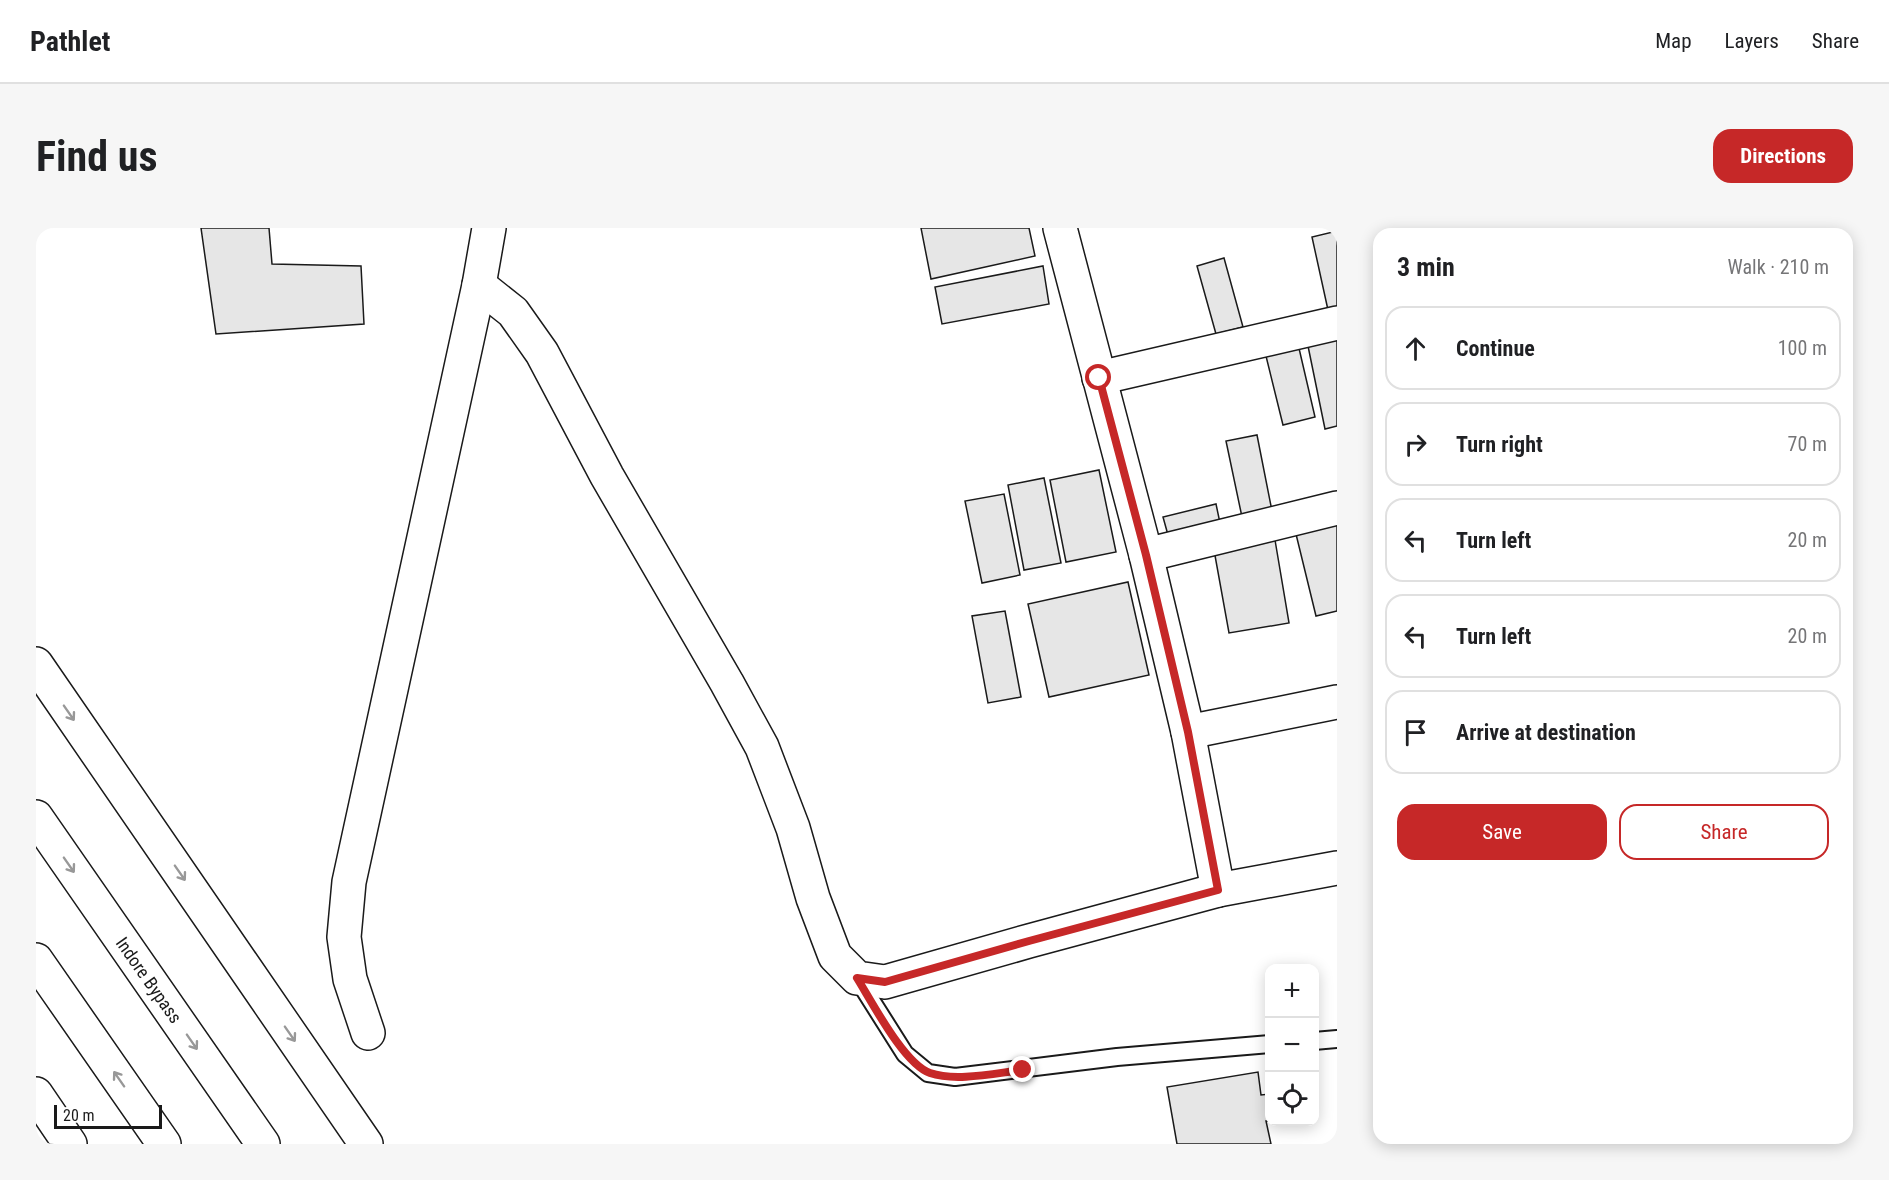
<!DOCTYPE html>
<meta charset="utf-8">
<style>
body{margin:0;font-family:"Roboto Condensed",sans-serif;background:#f6f6f6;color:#202124}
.controls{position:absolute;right:18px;bottom:18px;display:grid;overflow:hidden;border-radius:12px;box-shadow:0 3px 15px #0003}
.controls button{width:54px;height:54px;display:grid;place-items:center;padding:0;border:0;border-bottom:2px solid #e0e0e0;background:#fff;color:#202124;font:30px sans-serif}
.scale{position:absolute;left:18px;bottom:15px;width:108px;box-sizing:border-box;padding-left:6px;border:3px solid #1a1a1a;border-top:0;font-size:16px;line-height:21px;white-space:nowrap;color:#1a1a1a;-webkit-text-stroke:4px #fff;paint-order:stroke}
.stop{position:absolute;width:18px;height:18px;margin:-14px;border:4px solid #c62828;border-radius:50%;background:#fff}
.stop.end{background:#c62828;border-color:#fff;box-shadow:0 2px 6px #0008}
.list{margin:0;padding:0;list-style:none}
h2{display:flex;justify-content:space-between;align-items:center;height:78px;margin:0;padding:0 24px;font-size:26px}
h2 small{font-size:20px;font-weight:400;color:#757577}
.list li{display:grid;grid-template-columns:39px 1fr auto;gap:18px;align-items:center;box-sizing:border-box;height:84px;margin:0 12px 12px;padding:0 12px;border:2px solid #e0e0e0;border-radius:18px}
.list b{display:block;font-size:22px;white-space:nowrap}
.list em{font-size:20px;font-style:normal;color:#757577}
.actions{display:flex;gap:12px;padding:18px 24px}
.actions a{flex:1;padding:14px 0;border:2px solid #c62828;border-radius:18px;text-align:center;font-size:21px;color:#c62828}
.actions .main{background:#c62828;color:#fff}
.icon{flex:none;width:33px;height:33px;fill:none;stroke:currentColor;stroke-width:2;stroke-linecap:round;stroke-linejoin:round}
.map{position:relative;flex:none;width:1301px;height:916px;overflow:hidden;border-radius:18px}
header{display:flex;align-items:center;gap:36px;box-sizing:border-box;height:84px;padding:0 30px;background:#fff;border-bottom:2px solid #e0e0e0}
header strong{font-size:28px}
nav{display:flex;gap:33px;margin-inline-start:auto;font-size:21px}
.intro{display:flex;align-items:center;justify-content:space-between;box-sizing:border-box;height:144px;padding:0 36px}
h1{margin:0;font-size:42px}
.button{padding:15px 27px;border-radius:18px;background:#c62828;color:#fff;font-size:21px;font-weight:700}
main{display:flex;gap:36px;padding:0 36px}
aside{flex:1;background:#fff;border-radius:18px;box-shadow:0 3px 15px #0003}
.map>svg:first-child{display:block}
</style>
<header>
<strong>Pathlet</strong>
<nav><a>Map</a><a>Layers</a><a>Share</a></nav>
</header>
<div class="intro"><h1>Find us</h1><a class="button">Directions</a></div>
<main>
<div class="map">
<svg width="1301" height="916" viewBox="0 0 1301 916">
<rect width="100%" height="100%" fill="#fff"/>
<g fill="#e6e6e6" stroke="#1a1a1a" stroke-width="1.5">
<path d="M165,0h68l3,36 89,2 3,58 -148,10z"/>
<path d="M885,0h108l6,28 -104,23z"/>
<path d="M1301,3v77l-9,2 -16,-73z"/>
<path d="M1188,30l19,69 -27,7 -19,-68z"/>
<path d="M1007,38l6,38 -107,20 -7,-37z"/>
<path d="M1301,112v86l-12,3 -17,-83z"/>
<path d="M1262,116l17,73 -32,8 -18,-73z"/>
<path d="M1221,207l15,76 -30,6 -16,-76z"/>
<path d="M1063,242l17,82 -50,10 -16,-82z"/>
<path d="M1008,250l17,85 -37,7 -16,-85z"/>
<path d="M968,266l16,81 -38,8 -17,-82z"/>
<path d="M1180,276l4,19 -52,12 -5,-18z"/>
<path d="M1301,291v92l-21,5 -21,-86z"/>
<path d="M1239,312l14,83 -60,10 -15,-83z"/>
<path d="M1092,354l21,93 -100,22 -21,-93z"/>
<path d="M969,383l16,86 -33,6 -16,-87z"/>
<path d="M1222,844l3,23 9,-1v27h-4l5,23h-94l-10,-57z"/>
</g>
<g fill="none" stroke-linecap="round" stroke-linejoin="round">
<g stroke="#1a1a1a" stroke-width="20">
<g id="service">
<path d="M821,750l48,76 23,19 27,4 162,-20 153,-13"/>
<path d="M1278,813l23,-2"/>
</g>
</g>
<g stroke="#1a1a1a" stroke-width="36">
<g id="minor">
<path d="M1024,0l86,327 42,177 30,158 119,-22"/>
<path d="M443,57l34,27 29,41 65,123 120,207 35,64 31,81 20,70 22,58 22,22 28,4 144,-41 189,-51"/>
<path d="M1063,150l238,-55"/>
<path d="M1110,327l191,-47"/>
<path d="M1152,504l149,-30"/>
<path d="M332,805l-18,-54 -6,-42 5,-55 130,-597 10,-57"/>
</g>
</g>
<g stroke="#1a1a1a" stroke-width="36">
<path id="tertiary" d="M0,866l34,50"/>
</g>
<g stroke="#1a1a1a" stroke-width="36">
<g id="trunk">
<path d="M0,436l330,480"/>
<path d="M0,589l227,327"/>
<path d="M0,732l128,184"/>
</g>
</g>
<use href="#service" stroke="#fff" stroke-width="16"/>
<use href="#minor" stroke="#fff" stroke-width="33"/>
<use href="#tertiary" stroke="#fff" stroke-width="33"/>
<use href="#trunk" stroke="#fff" stroke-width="33"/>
</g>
<defs><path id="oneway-shaft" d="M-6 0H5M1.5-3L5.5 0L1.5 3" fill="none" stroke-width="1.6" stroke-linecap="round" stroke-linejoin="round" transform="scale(1.5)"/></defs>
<g stroke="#989898">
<use href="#oneway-shaft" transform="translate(33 485) rotate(55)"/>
<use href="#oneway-shaft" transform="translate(33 637) rotate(55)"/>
<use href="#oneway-shaft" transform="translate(144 645) rotate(55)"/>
<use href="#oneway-shaft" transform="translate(254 806) rotate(55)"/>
<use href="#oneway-shaft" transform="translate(156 814) rotate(55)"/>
<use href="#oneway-shaft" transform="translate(83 851) rotate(-125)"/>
</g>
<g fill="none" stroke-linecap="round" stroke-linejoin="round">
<path stroke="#c62828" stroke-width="8" d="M987,842c-27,3 -67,12 -93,3 -26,-9 -58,-71 -73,-95l28,4 144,-41 189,-51 -30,-158 -42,-177 -47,-177"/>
</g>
<g text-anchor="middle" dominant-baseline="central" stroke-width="4.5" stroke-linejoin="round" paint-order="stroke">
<g font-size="18" fill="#1a1a1a" stroke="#fff">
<text transform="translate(113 752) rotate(55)">Indore Bypass</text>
</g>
</g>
</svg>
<div class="controls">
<button>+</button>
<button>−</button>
<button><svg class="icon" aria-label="locate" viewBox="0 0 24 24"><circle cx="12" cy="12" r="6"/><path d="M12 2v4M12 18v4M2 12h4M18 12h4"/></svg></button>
</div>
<div class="scale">20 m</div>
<div class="stop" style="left:1063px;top:150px"></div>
<div class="stop end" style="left:987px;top:842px"></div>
</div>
<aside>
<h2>3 min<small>Walk · 210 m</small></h2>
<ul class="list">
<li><svg class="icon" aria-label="ahead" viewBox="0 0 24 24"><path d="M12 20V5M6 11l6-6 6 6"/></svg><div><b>Continue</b></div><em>100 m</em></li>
<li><svg class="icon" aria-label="right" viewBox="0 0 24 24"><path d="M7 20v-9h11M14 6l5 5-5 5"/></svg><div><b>Turn right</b></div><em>70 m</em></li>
<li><svg class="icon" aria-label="left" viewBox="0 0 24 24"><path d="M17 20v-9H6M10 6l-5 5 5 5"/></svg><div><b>Turn left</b></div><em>20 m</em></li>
<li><svg class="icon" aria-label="left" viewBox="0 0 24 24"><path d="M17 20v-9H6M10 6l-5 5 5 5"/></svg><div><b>Turn left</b></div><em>20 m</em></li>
<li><svg class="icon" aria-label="arrive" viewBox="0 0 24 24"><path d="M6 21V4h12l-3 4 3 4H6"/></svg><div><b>Arrive at destination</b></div></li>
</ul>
<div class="actions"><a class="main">Save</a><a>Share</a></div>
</aside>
</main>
